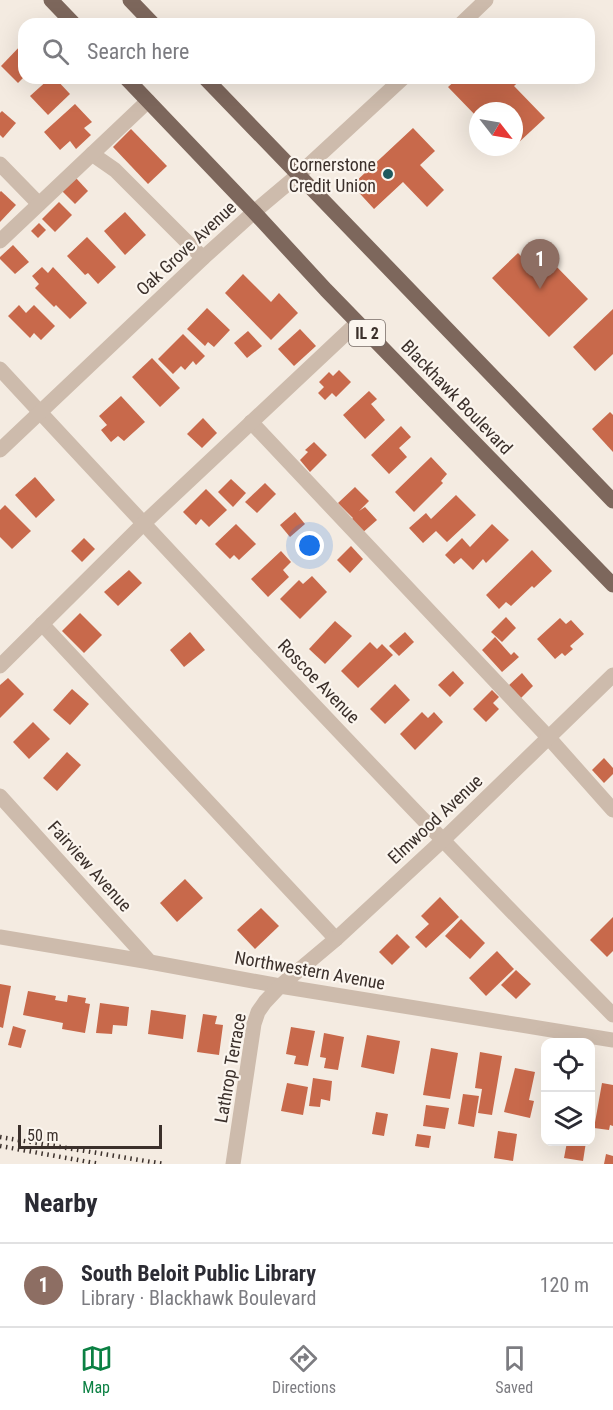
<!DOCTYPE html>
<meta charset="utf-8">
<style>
body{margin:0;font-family:"Roboto Condensed",sans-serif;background:#f2f2f3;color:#2b2b33}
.controls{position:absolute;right:18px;bottom:18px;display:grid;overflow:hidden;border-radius:12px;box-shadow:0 6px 24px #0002}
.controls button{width:54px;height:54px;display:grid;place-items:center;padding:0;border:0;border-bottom:2px solid #e1e1e2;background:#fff;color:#2b2b33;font:30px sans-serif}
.compass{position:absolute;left:469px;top:102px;width:54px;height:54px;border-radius:50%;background:#fff;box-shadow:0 6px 24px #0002;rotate:121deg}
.scale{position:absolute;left:18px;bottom:15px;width:144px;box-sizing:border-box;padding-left:6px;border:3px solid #3b302b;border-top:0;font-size:16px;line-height:21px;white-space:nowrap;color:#3b302b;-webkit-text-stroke:4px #fbf5ee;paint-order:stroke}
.you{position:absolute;left:310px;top:546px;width:21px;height:21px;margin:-15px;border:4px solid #fff;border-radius:50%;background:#1a73e8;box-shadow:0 0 0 9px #1a73e833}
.badge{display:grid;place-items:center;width:39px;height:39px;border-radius:50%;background:#0b8043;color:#fff;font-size:20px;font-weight:700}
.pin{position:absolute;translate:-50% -50px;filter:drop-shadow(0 2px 3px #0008)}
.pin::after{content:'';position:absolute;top:32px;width:21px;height:18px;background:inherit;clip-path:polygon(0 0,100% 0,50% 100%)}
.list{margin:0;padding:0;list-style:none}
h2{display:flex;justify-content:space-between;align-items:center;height:78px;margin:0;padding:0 24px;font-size:26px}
h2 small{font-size:20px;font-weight:400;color:#7c7c81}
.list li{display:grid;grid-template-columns:39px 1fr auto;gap:18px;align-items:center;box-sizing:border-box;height:84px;padding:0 24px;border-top:2px solid #e1e1e2}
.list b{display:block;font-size:22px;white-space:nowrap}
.list p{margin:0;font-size:20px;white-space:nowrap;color:#7c7c81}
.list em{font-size:20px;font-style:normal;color:#7c7c81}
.icon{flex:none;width:33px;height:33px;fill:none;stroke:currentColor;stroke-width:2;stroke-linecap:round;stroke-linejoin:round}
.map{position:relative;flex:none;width:613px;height:1164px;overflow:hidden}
.search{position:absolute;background:#fff;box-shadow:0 6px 24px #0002;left:18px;right:18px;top:18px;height:66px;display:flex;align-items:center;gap:15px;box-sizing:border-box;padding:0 21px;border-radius:18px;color:#7c7c81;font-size:22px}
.sheet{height:162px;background:#fff}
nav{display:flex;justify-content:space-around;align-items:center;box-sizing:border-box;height:84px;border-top:2px solid #e1e1e2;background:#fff;font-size:16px;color:#7c7c81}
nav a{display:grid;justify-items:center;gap:3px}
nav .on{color:#0b8043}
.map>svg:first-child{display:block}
</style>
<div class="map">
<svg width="613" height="1164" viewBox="0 0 613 1164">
<rect width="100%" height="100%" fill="#f4ebe1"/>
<g fill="#c8694b">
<path d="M24,42v35l-6,6 -17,-17z"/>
<path d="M50,78h5l15,16 -22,21 -18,-19z"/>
<path d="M458,78h65l-9,8 31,32 -28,26 -3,-4v-29h-36v7l-30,-31z"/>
<path d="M75,104l17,18 -8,6 7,7 -15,14 -6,-8 -10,9 -16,-18z"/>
<path d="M2,111l14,12 -13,15 -3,-3v-22z"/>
<path d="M413,128l22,23 -15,14 24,25 -17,17 -24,-25 -29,27 -22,-24z"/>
<path d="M131,129l36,37 -19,18 -35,-37z"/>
<path d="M76,178l12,13 -13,13 -13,-13z"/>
<path d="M1,191l15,14 -16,17v-30z"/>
<path d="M59,202l13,13 -17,17 -13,-13z"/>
<path d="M125,212l21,23 -21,20 -21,-24z"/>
<path d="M39,223l7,7 -8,8 -7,-7z"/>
<path d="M87,237l29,30 -18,17 -10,-11 -3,2 -18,-19z"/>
<path d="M13,245l16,17 -14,12 -15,-15v-2z"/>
<path d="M518,253l23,24 13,-13 34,35 -39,38 -57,-59z"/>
<path d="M42,267l6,6 5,-6 34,36 -17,16 -14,-14 -2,2 -19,-19 4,-4 -7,-8z"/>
<path d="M243,274l28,28 8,-9 19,20 -27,27 -46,-47z"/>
<path d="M19,305l7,8 8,-8 21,21 -14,14 -7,-7 -4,5 -22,-22z"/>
<path d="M207,308l23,22 -16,17 -6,-5 -3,4 -18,-17z"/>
<path d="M613,309v45l-18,17 -22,-24z"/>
<path d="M300,329l16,17 -22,20 -16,-17z"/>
<path d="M248,331l14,15 -15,12 -13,-15z"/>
<path d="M183,334l22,22 -9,9 -3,-4 -8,9 -4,-4 -8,8 -15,-15z"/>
<path d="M152,358l28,30 -20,19 -28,-30z"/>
<path d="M339,370l12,12 -15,15 -4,-4 -7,7 -7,-7 6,-6 -5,-5 10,-10 4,4z"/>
<path d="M369,391l8,8 -6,5 14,16 -20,19 -22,-24z"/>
<path d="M121,396l24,26 -21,19 -6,-5 -7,6 -10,-12 6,-5 -8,-9z"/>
<path d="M610,412l3,3v37l-21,-23z"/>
<path d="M203,418l14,15 -15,15 -15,-14z"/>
<path d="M401,426l10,11 -12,11 8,9 -18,17 -18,-19z"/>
<path d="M314,442l13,13 -17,17 -10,-12 8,-8 -3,-2z"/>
<path d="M431,457l16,17 -6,7 2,2 -29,29 -19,-20z"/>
<path d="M35,477l20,23 -19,18 -21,-23z"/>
<path d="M231,479l15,14 -13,14 -15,-15z"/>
<path d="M265,483l11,11 -19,19 -12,-11z"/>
<path d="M355,487l14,14 -10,10 6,-4 12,13 -16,14 -12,-12 4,-4 -15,-15z"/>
<path d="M206,489l21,21 -18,17 -8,-8 -5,6 -13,-13z"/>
<path d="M456,495l20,20 -29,27 -11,-11 -13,12 -14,-15 17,-15 5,6z"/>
<path d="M5,505l26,26 -19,18 -12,-12v-27z"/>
<path d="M295,512l10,12 -15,13 -10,-12z"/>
<path d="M236,524l20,20 -17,16 -5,-5 -4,4 -15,-15z"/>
<path d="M492,524l17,16 -23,23 -3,-4 -10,11 -12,-12 -7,6 -9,-9 17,-17 8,9z"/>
<path d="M84,538l11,11 -13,13 -11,-11z"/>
<path d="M351,546l12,13 -13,14 -13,-13z"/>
<path d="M532,550l20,21 -18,17 -2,-2 -21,20 -5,-4 -7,7 -13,-14z"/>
<path d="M281,551l10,11 -8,8 6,7 -21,20 -17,-18z"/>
<path d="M129,570l13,13 -24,23 -14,-14z"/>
<path d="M312,576l15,16 -27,27 -20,-20 19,-19 4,4z"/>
<path d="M80,613l22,22 -18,18 -22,-22z"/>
<path d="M506,617l10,11 -14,14 -11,-10z"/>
<path d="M560,618l6,6 5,-4 13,14 -14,12 3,3 -8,7 -3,-3 -7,6 -18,-20z"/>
<path d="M335,621l17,15 -27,28 -16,-15z"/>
<path d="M190,632l15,18 -21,17 -14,-17z"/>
<path d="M405,632l9,10 -15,14 -10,-10z"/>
<path d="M495,637l16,18 3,-3 5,5 -17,15 -20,-22z"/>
<path d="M370,642l7,7 5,-5 11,11 -35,33 -17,-17z"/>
<path d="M453,671l11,12 -14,14 -12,-12z"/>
<path d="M522,673l11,13 -13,13 -12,-13z"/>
<path d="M8,678l16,16 -24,24v-33z"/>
<path d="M395,684l15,16 -25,24 -15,-15z"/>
<path d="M72,689l17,15 -19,21 -17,-15z"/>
<path d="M492,690l7,7 -6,6 6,6 -13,13 -13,-13z"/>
<path d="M422,712l6,6 6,-6 9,10 -28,28 -15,-16z"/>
<path d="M33,722l17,17 -21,20 -16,-17z"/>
<path d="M67,752l14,13 -24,26 -14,-13z"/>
<path d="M604,758l9,10v6l-9,9 -12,-13z"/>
<path d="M185,879l18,19 -26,24 -17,-19z"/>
<path d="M440,897l19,20 -33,31 -11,-11 14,-13 -8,-8z"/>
<path d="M261,908l18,18 -24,23 -18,-19z"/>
<path d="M613,917v34l-6,6 -17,-17z"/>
<path d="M461,919l24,24 -15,16 -25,-23z"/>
<path d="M397,934l13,13 -18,18 -13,-13z"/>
<path d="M497,951l17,18 -28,27 -17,-18z"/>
<path d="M516,970l15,14 -15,15 -15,-14z"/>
<path d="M0,984l11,2 -8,42 -3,-1z"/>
<path d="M28,991l28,5 -1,4 12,2 1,-7 18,3 -1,5 5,1 -5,29 -23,-4 1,-6 -40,-8z"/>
<path d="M100,1003l29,4 -2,19 -14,-1 -1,9 -16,-1z"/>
<path d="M151,1010l35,5 -3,24 -35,-5z"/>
<path d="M203,1014l14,2 -2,8 8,1 -4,30 -22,-3z"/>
<path d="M13,1026l13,4 -5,18 -13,-3z"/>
<path d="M291,1027l24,4 -7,35 -14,-2 2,-8 -10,-2z"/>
<path d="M324,1033l20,4 -6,33 -14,-2 2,-10 -6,-1z"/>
<path d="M367,1035l33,6 -6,33 -33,-7z"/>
<path d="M431,1048l27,5 -8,46 -27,-4z"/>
<path d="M480,1052l22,4 -10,59 -14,-2 4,-24 -7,-1z"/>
<path d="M515,1068l20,4 -6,28 5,1 -4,17 -26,-6z"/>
<path d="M313,1078l19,3 -2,20 -9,-2 -1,8 -11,-1z"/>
<path d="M287,1083l21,4 -5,28 -22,-4z"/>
<path d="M602,1083l11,2v41l-3,-1 -1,5 -15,-2z"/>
<path d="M463,1094l16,2 -5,31 -16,-3z"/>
<path d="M426,1105l23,3 -4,21 -22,-3z"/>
<path d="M376,1112l12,2 -4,22 -12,-2z"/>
<path d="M498,1131l19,3 -4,27 -19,-3z"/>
<path d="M417,1134l14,2 -2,12 -14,-2z"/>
<path d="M567,1142h19l-3,19 -19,-3z"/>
<path d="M606,1154l7,2v8h-9z"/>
</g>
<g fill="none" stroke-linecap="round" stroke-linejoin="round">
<g stroke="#cdbbac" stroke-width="15">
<path d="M461,24l25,-24"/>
<path d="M92,154l23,16 88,88"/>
<path d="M0,164l39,40"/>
<path d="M0,241l148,-140"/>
<path d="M0,369c202,218 405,435 613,646"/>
<path d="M251,422l298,316 64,72"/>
<path d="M0,450l203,-192 51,-46 44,-37 105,-97"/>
<path d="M42,624l294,315"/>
<path d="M0,666l143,-142 214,-201"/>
<path d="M0,796l150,166"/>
<path d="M0,937l150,25 130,24 333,54"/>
<path d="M233,1164l21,-140 4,-12 7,-10 15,-16 56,-47 107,-99 170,-165"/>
</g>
<g stroke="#7d675c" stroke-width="15">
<path d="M51,0l23,24"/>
<path d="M130,0l23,24"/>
<path d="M126,78l128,134 72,78 287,295"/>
<path d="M205,78l408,423"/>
</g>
<g stroke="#3b302b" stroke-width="4.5" stroke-dasharray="1.5 4.5" stroke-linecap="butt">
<path d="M0,1137l164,27"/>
<path d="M0,1146l100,18"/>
</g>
</g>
<circle fill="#1f5a5e" stroke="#fbf5ee" stroke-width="2" cx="388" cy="174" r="6"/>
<g text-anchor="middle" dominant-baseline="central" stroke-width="4.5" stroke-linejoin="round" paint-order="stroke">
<rect fill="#fbf5ee" stroke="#756b66" stroke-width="1.5" x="349" y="320" width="36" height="26" rx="4.5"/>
<g font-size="16" font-weight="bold" fill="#3b302b">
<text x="367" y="333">IL 2</text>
</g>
<g font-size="18" fill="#3b302b" stroke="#fbf5ee" text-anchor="end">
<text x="376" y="164">Cornerstone<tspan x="376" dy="21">Credit Union</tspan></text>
</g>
<g font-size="18" fill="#3b302b" stroke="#fbf5ee">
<text transform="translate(186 248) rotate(-43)">Oak Grove Avenue</text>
<text transform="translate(457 397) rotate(46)">Blackhawk Boulevard</text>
<text transform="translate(319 681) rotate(46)">Roscoe Avenue</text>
<text transform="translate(435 819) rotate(-43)">Elmwood Avenue</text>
<text transform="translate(90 866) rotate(48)">Fairview Avenue</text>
<text transform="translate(310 970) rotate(10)">Northwestern Avenue</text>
<text transform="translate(230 1068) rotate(-80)">Lathrop Terrace</text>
</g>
</g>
</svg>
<div class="controls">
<button><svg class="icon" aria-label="locate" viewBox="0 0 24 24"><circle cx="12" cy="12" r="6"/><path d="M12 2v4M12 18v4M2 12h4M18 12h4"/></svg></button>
<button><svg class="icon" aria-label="layers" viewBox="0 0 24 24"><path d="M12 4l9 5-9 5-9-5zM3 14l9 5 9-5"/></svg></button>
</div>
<svg class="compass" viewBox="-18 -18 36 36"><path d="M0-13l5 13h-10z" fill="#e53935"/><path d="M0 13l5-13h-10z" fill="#7c7c81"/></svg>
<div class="scale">50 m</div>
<div class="you"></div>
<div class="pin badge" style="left:540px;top:289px;background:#8d6e63">1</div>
<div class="search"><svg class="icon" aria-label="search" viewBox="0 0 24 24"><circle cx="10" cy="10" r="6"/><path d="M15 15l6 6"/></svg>Search here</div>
</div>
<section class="sheet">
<h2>Nearby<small></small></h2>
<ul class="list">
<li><span class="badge" style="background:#8d6e63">1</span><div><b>South Beloit Public Library</b><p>Library · Blackhawk Boulevard</p></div><em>120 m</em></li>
</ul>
</section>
<nav>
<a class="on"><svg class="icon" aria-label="map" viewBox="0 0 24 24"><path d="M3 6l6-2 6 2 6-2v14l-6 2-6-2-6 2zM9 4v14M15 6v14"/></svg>Map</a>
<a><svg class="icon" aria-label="directions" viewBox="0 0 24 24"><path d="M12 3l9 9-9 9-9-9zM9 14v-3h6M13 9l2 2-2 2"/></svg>Directions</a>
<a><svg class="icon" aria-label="saved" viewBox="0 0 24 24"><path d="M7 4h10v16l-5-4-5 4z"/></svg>Saved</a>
</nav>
